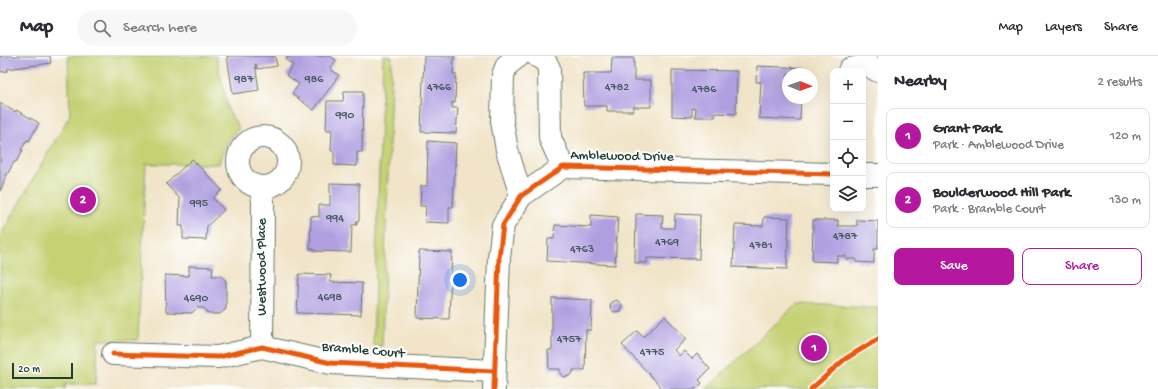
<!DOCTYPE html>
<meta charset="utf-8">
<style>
body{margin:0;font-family:"Gochi Hand",sans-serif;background:#f7f7f7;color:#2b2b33}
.controls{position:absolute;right:12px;top:12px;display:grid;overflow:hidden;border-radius:8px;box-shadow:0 4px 16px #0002}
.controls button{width:36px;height:36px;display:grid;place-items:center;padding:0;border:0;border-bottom:1px solid #e1e1e2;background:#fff;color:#2b2b33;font:20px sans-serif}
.compass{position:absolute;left:782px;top:12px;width:36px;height:36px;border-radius:50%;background:#fff;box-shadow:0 4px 16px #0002;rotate:91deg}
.scale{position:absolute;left:12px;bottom:10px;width:61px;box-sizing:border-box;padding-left:4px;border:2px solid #1f3d34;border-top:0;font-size:11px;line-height:14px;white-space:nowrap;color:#1f3d34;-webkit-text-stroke:3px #fff;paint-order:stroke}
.you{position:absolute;left:460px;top:224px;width:14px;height:14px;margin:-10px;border:3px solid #fff;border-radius:50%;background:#1a73e8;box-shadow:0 0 0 6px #1a73e833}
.badge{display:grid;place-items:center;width:26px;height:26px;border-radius:50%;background:#b5179e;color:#fff;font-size:13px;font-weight:700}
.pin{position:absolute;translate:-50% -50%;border:2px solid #fff;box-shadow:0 1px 4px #0006}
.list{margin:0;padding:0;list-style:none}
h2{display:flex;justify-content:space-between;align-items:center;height:52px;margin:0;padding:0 16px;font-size:17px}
h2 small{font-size:13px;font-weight:400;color:#7c7c81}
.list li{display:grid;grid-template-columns:26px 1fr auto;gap:12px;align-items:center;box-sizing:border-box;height:56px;margin:0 8px 8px;padding:0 8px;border:1px solid #e1e1e2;border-radius:8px}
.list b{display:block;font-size:15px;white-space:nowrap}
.list p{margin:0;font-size:13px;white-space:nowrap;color:#7c7c81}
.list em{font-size:13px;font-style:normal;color:#7c7c81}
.actions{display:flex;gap:8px;padding:12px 16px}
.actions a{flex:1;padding:9px 0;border:1px solid #b5179e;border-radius:8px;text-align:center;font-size:14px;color:#b5179e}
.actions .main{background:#b5179e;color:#fff}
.icon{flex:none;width:22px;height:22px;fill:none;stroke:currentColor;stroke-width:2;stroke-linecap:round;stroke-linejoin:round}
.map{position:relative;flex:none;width:878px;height:333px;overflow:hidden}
header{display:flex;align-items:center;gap:24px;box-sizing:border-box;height:56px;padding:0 20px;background:#fff;border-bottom:1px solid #e1e1e2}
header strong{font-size:19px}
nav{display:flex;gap:22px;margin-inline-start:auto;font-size:14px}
.search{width:280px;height:36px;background:#f7f7f7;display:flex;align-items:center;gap:10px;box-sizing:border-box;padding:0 14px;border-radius:22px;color:#7c7c81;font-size:15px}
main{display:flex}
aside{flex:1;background:#fff}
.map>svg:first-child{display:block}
</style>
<header>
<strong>Map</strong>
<div class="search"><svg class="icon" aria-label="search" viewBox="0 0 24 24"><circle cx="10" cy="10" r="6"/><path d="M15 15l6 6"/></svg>Search here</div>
<nav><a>Map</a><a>Layers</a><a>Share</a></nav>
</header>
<main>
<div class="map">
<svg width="878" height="333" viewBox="0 0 878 333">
<rect width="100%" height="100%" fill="#fff"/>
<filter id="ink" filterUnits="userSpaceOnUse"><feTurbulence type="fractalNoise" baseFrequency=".025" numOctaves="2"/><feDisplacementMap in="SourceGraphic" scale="8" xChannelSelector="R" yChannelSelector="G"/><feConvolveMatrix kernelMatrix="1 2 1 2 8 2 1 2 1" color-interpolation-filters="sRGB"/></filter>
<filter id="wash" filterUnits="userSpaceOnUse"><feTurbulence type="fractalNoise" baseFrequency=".012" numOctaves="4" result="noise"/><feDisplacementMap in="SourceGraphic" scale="16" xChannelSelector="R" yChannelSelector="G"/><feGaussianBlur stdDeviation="0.9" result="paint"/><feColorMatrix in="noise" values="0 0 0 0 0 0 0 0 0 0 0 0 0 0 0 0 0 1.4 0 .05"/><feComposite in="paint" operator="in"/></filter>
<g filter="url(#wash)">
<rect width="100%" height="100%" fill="#f1e4c8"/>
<g fill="#c5d173" stroke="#728754">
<path d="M68,0h148l12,54 11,18c-11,11 -16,21 -20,36h-73l-8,176h-40l-2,44h-31v5h-65v-153l70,-121z"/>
<path d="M383,0h9l-10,290 -9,-1z"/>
<path d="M797,248l81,3v82h-172z"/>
</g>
<g id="blocks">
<g fill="#af9ee0">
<path d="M0,0h50l1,7 -44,6 1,2 -8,1z"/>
<path d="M227,0h48l2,10 -20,3 -1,-5h-1l4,26 -26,4z"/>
<path d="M288,0h42l6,4 -6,9 9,6 -25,35 -22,-16 7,-10 -13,-9 7,-10 -7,-5z"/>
<path d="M424,0h30l-1,18h3l-1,29 -3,-1v6h6l-2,25 -35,-1z"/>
<path d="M612,2h22v22h17v27h-18v4h-26v-5h-23l-1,-33h28z"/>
<path d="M757,10l49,2 -1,6h-17v24h13l-1,22 -41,-2 2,-36h-5z"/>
<path d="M672,14l65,1 -1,43 -21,-1v4h-20l1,-8 -4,-1v9l-20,-1z"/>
<path d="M344,35h19l-1,61h-5v14l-23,-1v-14h-3l1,-21h-6l1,-29h16z"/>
<path d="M0,47l15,9 1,-2 23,13 -10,18 -2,-1 -6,10h2l-7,12h-2l-11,20 1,1 -4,8z"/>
<path d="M428,85l28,2 -3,64h-4v16l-24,-1 1,-16h-6l1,-20h6z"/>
<path d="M192,103l30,31 -9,8 11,12 -17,16 -1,14 -23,-1v-13h-4l1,-27 -14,-15z"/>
<path d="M330,127l29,1v37h-3l1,4h-5l-1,27 -37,-1v-2h-4l1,-33 8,1v-12h11z"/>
<path d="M636,158l27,1 -1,13h12l1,-14 25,1 -1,44 -52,-1v5h-12z"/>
<path d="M591,159l27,2 -3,48 -68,-4 1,-22h6l1,-14 36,2z"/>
<path d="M764,161l25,1 -2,51 -54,-2 2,-42 28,1z"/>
<path d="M813,164h25v6h19v-6l21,1v28h-4v14l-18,-1v-3h-10v-3h-9v6l-25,-1z"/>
<path d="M419,195l33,1 -3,67 -32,-1z"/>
<path d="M189,210l24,1 -1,9h9l5,5v28l-6,5h-11l-5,-6h-7l-5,5 -26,-1 -1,-37 24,1z"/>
<path d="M299,218l32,1 -1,7 32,1 -1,32 -64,-2z"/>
<path d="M552,242l40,2 -1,30h-5l-1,40h-12v3l-4,3 -6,1 -3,-4v-4h-11l-1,-19h4z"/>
<path d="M617,244l5,5 -2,6 -6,1 -4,-4 1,-6z"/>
<path d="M665,260l21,23 -12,11 5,6 5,-5 8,8 5,-5 13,15 -11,11 3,3 -6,6h-33l-41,-44 15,-14 6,6z"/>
</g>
</g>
</g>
<g filter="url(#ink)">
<use href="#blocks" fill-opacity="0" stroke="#687768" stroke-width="1"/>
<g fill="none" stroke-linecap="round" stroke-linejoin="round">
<g stroke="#687768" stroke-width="24">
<g id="minor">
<path d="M519,0l-12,9 -4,10 -1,46 5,29 14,46"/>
<path d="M537,0l8,5 4,7 1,70 13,29"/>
<path d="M849,15l1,-2 18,-4 10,6"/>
<circle cx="263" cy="106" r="25"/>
<path d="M863,119h15"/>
<path d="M261,131l2,15 -1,145"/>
<path d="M113,298l105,3 44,-10 69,16 163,8"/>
<path d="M494,333l5,-131 4,-33 18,-29 42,-29 270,7"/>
</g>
</g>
<use href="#minor" stroke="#fff" stroke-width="22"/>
<g stroke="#fff" stroke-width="8">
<g id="cycleway">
<path d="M113,298l105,3 44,-10 69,16 163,8"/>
<path d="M494,333l5,-131 4,-33 18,-29 42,-29 270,7"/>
<path d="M811,333l34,-30 33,-20"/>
</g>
</g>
<use href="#cycleway" stroke="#e8590c" stroke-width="5"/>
</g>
</g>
<g text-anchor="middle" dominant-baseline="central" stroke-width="4" stroke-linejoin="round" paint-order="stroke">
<g font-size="12" fill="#43555f">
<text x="244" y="24">987</text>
<text x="314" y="24">986</text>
<text x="439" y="32">4766</text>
<text x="617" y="32">4782</text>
<text x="704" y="34">4786</text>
<text x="345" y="60">990</text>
<text x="199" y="148">995</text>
<text x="335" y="163">994</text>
<text x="845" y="181">4787</text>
<text x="667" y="187">4769</text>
<text x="761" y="190">4781</text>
<text x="582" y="194">4763</text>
<text x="330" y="242">4698</text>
<text x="196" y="243">4690</text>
<text x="569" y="284">4757</text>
<text x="652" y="297">4775</text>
</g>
<g font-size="14" fill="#1f3d34" stroke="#fff">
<text transform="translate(622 101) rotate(1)">Amblewood Drive</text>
<text transform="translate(262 211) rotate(-90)">Westwood Place</text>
<text transform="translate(363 295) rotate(5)">Bramble Court</text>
</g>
</g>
</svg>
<div class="controls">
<button>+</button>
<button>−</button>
<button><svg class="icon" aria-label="locate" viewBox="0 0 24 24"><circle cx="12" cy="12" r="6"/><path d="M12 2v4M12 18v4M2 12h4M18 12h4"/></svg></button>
<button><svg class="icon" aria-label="layers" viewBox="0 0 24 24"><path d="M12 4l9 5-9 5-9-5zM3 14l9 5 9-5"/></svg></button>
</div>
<svg class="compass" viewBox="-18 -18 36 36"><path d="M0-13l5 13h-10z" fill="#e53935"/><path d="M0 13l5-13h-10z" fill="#7c7c81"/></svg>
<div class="scale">20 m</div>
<div class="you"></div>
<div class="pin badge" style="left:814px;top:292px">1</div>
<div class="pin badge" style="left:83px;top:144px">2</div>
</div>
<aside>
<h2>Nearby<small>2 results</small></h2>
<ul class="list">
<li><span class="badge">1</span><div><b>Grant Park</b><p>Park · Amblewood Drive</p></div><em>120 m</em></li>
<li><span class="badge">2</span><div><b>Boulderwood Hill Park</b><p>Park · Bramble Court</p></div><em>130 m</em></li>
</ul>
<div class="actions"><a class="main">Save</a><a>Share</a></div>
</aside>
</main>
